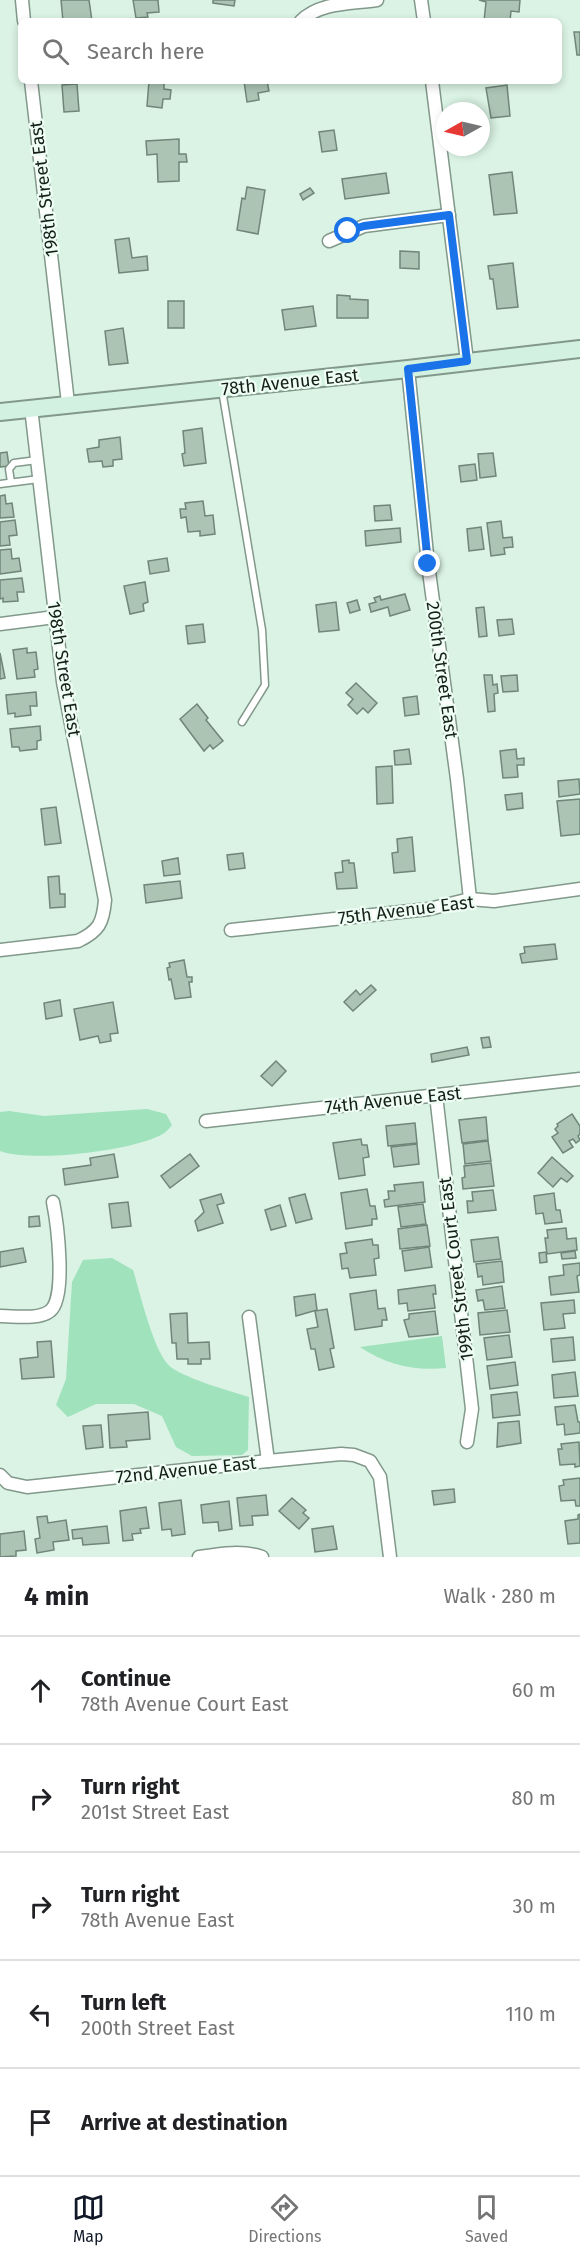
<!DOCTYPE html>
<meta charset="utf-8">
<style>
body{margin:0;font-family:"Fira Sans",sans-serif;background:#f6f6f6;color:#202124}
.compass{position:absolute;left:436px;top:102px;width:54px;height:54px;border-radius:50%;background:#fff;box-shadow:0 3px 9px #0003;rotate:262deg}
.stop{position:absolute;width:18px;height:18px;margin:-14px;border:4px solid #1a73e8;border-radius:50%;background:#fff}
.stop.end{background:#1a73e8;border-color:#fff;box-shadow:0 2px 6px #0008}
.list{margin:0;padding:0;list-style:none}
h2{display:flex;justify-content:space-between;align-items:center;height:78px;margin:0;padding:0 24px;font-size:26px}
h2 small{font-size:20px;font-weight:400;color:#757577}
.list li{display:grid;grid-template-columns:39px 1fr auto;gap:18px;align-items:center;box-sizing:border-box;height:108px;padding:0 24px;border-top:2px solid #e0e0e0}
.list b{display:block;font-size:22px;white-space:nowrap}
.list p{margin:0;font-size:20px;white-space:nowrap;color:#757577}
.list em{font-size:20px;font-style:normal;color:#757577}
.icon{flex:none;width:33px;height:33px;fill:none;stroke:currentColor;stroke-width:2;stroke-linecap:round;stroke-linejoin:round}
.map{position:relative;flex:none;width:580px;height:1557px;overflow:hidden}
.search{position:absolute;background:#fff;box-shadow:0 3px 9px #0003;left:18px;right:18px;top:18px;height:66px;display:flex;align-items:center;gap:15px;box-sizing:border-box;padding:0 21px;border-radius:9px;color:#757577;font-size:22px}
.sheet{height:618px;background:#fff}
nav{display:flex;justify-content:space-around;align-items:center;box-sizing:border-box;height:84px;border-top:2px solid #e0e0e0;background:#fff;font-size:16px;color:#757577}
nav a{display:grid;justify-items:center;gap:3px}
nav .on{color:#111827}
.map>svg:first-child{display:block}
</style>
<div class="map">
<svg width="580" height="1557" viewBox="0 0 580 1557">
<rect width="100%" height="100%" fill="#daf3e4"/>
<g fill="#9fe2bc">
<path d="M147,1109l19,5 6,11c-3,4 -7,8 -11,10 -31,16 -128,28 -161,16v-39l9,-1 35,5z"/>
<path d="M112,1258l21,12c7,22 21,86 39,98 18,12 55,22 77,29l-1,53 -6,5 -50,1 -16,-9 -14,-31 -28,-12h-38l-28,13 -12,-12 10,-26 6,-97 11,-22z"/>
<path d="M442,1336l4,32c-33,3 -59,-3 -86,-21z"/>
</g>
<g fill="#abc4b4" stroke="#6f8678" stroke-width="1.5">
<path d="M61,0h28l3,21h-29z"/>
<path d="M133,0h25l1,12 -12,1 1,4 -12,1z"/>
<path d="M213,0h22l-1,6 -21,-3z"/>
<path d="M520,0l-1,12 -8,-1 -1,10h-26l2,-19 -7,-2z"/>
<path d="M574,32h6v23h-3z"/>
<path d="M149,81h15v8l7,1 -1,9h-7l-1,9 -15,-2z"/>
<path d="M244,81h23l2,10 -11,2 1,7 -12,2z"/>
<path d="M77,84l2,27 -15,1 -2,-27z"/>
<path d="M507,85l3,31 -19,2 -5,-30z"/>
<path d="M334,130l3,20 -15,2 -3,-20z"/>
<path d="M179,139v15h7l1,8h-8v19l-21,1 -1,-28 -10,1 -1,-14z"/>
<path d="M512,172l5,41 -23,2 -5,-40z"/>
<path d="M386,173l3,20 -44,6 -3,-20z"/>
<path d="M247,187l18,3 -7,44 -21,-4 5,-32 3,1z"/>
<path d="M310,188l4,5 -11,7 -3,-6z"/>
<path d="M129,238l3,20 15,-2 1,14 -29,3 -4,-33z"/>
<path d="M400,251l19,1v17l-19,-1z"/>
<path d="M513,263l5,44 -21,2 -4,-30h-3l-2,-13z"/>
<path d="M337,295l13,1v3l18,1v18h-31z"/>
<rect x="168" y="301" width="16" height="27"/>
<path d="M313,306l3,20 -31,4 -3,-20z"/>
<path d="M123,328l5,35 -19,2 -4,-34z"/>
<path d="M202,428l4,35 -22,3 -2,-12 3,-1 -2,-22z"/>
<path d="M120,437l2,22 -9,1v6l-10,1 -1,-6 -13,1 -2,-13 12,-2v-7z"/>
<path d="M7,452l2,14 -9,1v-14z"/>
<path d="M493,453l3,23 -16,2 -2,-24z"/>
<path d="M475,464l2,16 -16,2 -2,-16z"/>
<path d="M5,495l1,9 6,-1 2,14 -14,1v-22z"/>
<path d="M203,501l2,15 8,-1 2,19 -15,2v-5l-12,1 -2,-15 -5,1 -1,-9h6l-1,-6z"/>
<path d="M390,505l2,15 -17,1 -1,-15z"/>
<path d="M15,520l2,15 -8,1 1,9 -10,1v-24z"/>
<path d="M501,521l2,17 9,-1 1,10 -9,1 1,6 -14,2 -4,-33z"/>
<path d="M481,527l3,22 -15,2 -2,-22z"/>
<path d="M400,528l1,14 -35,4 -1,-15z"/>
<path d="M11,549l1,10 7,-1 2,13 -21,3v-24z"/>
<path d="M167,558l2,13 -19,3 -2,-13z"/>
<path d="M22,578l2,14h-7l1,9 -15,1v-4l-3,1v-19z"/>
<path d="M145,582l3,20 -5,2 1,7 -14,3 -6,-28z"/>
<path d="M405,594l5,16 -20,6 -2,-9 -17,5 -2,-8 7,-2 -2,-4 6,-2 1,4z"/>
<path d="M357,600l3,10 -10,3 -3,-10z"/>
<path d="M336,602l3,28 -20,2 -3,-27z"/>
<path d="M484,607l3,29 -8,1 -3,-29z"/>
<path d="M512,619l2,15 -15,2 -2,-16z"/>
<path d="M203,624l2,18 -17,2 -2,-18z"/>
<path d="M27,648v5l9,-1 2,17 -4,1 1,7 -18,2 -4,-29z"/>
<path d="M0,653l5,25 -5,1z"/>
<path d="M484,675h8l1,10 4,-1 1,9 -4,1 1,17 -7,1z"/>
<path d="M517,675l1,16 -15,1 -2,-16z"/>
<path d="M356,683l21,20 -9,10 -5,-5 -6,6 -9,-9 5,-6 -7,-6z"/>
<path d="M36,692l1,14h-7l1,9 -16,2v-4l-7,1 -2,-19z"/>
<path d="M417,696l2,18 -14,2 -2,-18z"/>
<path d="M197,704l11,14 -2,2 17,21 -10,8 -3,-4 -6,6 -24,-32z"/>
<path d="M40,726l1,14 -4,1v8l-17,2 -1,-4h-7l-2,-18z"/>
<path d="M409,749l2,15 -16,1 -1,-14z"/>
<path d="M516,749l1,10 7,-1v7h-7l1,12 -15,1 -3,-27z"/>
<path d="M392,766l1,37 -16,1 -1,-37z"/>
<path d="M579,779l1,15 -21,3 -1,-16z"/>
<path d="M522,793l1,15 -16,2 -2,-15z"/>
<path d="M580,799v35l-19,2 -4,-35z"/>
<path d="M56,807l5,36 -16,2 -4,-36z"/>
<path d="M412,837l3,34 -21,2 -2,-20 6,-1 -1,-13z"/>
<path d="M243,853l2,15 -16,2 -2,-15z"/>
<path d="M178,858l2,16 -16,2 -2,-15z"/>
<path d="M349,860v3h5l3,25 -20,1 -2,-16 8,-1 -1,-11z"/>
<path d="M59,876l1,18h5v13l-15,1 -2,-31z"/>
<path d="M180,881l2,17 -36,5 -2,-18z"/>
<path d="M555,944l2,15 -35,4 -2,-9 5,-1 -1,-6z"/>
<path d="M184,960l3,17h5v5h-3l2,15 -16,2 -4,-20 -2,1 -2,-12 3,-1 -1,-4z"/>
<path d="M371,985l5,5 -23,21 -9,-9 12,-12 4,5z"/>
<path d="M60,1000l2,16 -16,3 -2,-16z"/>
<path d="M113,1002l5,31 -8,1 1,7 -11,2 -2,-7 -18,4 -6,-31z"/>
<path d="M489,1037l2,10 -8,1 -2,-10z"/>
<path d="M467,1047l2,8 -37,7 -1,-8z"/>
<path d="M276,1061l10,10 -14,15 -11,-10z"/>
<path d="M572,1114l8,12v8l-2,2 2,4 -4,3 -3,-4 -4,2 4,6 -10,6 -11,-16 6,-4 -3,-4 3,-3 -1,-2z"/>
<path d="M486,1117l2,23 -26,3 -3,-23z"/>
<path d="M415,1123l2,20 -29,3 -2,-20z"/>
<path d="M361,1139l1,6h5l2,12 -6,1 2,17 -26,4 -6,-36z"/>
<path d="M488,1141l3,20 -26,3 -2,-20z"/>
<path d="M417,1144l2,20 -25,3 -3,-20z"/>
<path d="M114,1154l4,23 -53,8 -2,-16 28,-4 -1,-7z"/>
<path d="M190,1154l9,12 -29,22 -9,-12z"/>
<path d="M552,1157l21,19 -6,6 -6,-4 -8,9 -15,-14z"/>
<path d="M491,1163l3,23 -31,3 -1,-11 3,-1 -1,-11z"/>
<path d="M423,1182l2,20 -40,5 -1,-7 5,-1 -1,-8h7l-1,-6z"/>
<path d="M367,1189l3,17h5l2,13h-5v6l-26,4 -5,-36z"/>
<path d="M493,1190l3,20 -28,3 -1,-12h6l-1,-9z"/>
<path d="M554,1193l2,17h4l2,12 -17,2 -2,-11 -7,1 -2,-18z"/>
<path d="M221,1194l3,9 -7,2 6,18 -25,8 -3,-10 9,-9 -4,-12z"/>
<path d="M305,1194l7,25 -16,4 -7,-25z"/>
<path d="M128,1202l3,24 -19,2 -3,-24z"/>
<path d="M423,1204l3,20 -25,3 -3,-20z"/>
<path d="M280,1205l6,21 -15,4 -6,-20z"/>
<path d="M39,1216l1,10 -11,1v-10z"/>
<path d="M427,1225l3,21 -30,3 -2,-20z"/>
<path d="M566,1228l1,11 9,-1 1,12 -30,4 -2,-16h3l-1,-8z"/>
<path d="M498,1237l3,22 -27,3 -3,-22z"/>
<path d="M372,1239l1,6h5l1,13 -5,1 2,16 -26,3 -2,-10 -6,1 -2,-15 7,-1 -2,-10z"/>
<path d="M429,1247l3,20 -27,4 -3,-20z"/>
<path d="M23,1248l3,14 -26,5v-15z"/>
<path d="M575,1251l1,7 -14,1 -1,-6z"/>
<path d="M546,1252l1,10 -7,1 -1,-10z"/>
<path d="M502,1261l2,21 -21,3 -1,-9 -4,1 -2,-13z"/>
<path d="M580,1263v12l-3,1 2,16 -28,3 -2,-18 15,-2 -1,-10z"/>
<path d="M435,1285l1,9h-3l2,14 -27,3 -1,-8 -8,1 -1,-14z"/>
<path d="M502,1286l3,22 -20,2 -2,-10 -5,1 -2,-11z"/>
<path d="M376,1290l2,19 7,-1 2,12h-5v6l-27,4 -5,-36z"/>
<path d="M315,1294l2,16 -21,6 -2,-19z"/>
<path d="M574,1300l1,13 -12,1 2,14 -21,2 -3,-27z"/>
<path d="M327,1309l7,39 -4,1 4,18 -15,3 -4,-21h-4l-4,-20 11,-2 -3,-16z"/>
<path d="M507,1310l3,22 -30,3 -2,-22z"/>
<path d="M435,1311l3,23 -29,3 -5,-17 5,-1v-5z"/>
<path d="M187,1313l1,30 21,-1 1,17h-9v5h-13v-5h-11l-1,-16h-4l-2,-29z"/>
<path d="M509,1335l3,22 -25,3 -3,-22z"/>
<path d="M573,1337l2,23 -22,2 -2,-23z"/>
<path d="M51,1341l3,36 -32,2 -2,-20 18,-2 -1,-15z"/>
<path d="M515,1362l3,23 -28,4 -3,-23z"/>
<path d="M575,1372l3,24 -24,2 -2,-23z"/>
<path d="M517,1392l3,23 -27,3 -2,-23z"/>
<path d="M575,1405l3,17h2v11l-15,2 -1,-11 -7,1 -2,-18z"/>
<path d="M148,1412l2,27 -24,2 1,6 -17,1 -2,-33z"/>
<path d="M519,1421l2,22 -24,4 1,-24z"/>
<path d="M101,1425l2,22 -17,2 -3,-23z"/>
<path d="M579,1442l1,24 -5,1v-3l-15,1 -2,-16h4l-1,-5z"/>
<path d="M580,1478v28h-4l-1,-6 -14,1 -2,-15 5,-1 -1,-5z"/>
<path d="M454,1489l1,13 -21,3 -2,-14z"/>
<path d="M266,1495l2,20 -16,1 1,9 -13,1 -3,-28z"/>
<path d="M292,1498l14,12 -3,3 6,5 -10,11 -20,-18z"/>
<path d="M181,1500l4,34 -13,2 -1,-7 -9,1 -3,-27z"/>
<path d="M229,1501l3,28 -13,2 -1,-9 -15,1 -2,-18z"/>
<path d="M146,1507l3,21 -9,1 1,4 -9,1 1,6 -10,1 -3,-30z"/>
<path d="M580,1514v29l-12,1 -3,-23 13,-2v-4z"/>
<path d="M47,1516l1,7 18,-3 3,20 -16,2 1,8 -17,3 -2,-14 5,-1 -3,-21z"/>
<path d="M107,1526l2,17 -26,2 -1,-7 -9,1 -1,-9z"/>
<path d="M333,1526l4,23 -22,3 -3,-23z"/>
<path d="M24,1531l2,19 -10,1v5l-16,1v-23z"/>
</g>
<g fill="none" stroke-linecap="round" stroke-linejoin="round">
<g stroke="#81988a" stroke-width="9">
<g id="lane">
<path d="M222,390l40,240 3,55 -23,37"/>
<path d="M11,482l-2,-13 5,-6 23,-3"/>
<path d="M0,484l39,-5"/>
</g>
</g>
<g stroke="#81988a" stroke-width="15">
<g id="street">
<path d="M22,0l2,21"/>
<path d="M421,0l3,21"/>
<path d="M301,21c19,-19 50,-17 76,-21"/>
<path d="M31,81l37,322"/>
<path d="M432,81l35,280"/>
<path d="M329,241l35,-15 85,-11"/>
<path d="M408,369l20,195 29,215 13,120"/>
<path d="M0,624l55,-7"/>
<path d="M231,930l198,-21 41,-10 24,2 86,-12"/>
<path d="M0,950l78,-9c21,-10 25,-18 27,-41l-42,-218 -32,-274"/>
<path d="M436,1095l36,314 -5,33"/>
<path d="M206,1121l374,-42"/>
<path d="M0,1316c14,0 39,4 50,-5 17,-13 7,-89 3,-109"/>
<path d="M249,1317l19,144"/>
<path d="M0,1475l8,8 19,4 241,-26 73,-7 13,1 16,6 10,16 10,80"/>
<path d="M199,1557c20,-3 44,-7 63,0"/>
</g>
</g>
<g stroke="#81988a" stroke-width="20">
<path id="secondary" d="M0,412l408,-43 172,-20"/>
</g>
<use href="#lane" stroke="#fff" stroke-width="6"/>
<use href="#street" stroke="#fff" stroke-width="12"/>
<use href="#secondary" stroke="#d3f1e1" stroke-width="16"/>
</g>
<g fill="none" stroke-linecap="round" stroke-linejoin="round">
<path stroke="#1a73e8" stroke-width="8" d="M348,231l16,-5 85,-11 18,146 -59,8 20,195"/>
</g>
<g text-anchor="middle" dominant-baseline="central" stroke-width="4.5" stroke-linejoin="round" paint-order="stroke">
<g font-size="18" fill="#161f1a" stroke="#eefef4">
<text transform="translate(44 189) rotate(-97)">198th Street East</text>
<text transform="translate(290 382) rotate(-6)">78th Avenue East</text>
<text transform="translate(64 669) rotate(81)">198th Street East</text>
<text transform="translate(442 670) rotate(82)">200th Street East</text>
<text transform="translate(406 910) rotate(-7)">75th Avenue East</text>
<text transform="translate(393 1100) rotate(-6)">74th Avenue East</text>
<text transform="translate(456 1269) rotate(-97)">199th Street Court East</text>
<text transform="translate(186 1470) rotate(-6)">72nd Avenue East</text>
</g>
</g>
</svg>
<svg class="compass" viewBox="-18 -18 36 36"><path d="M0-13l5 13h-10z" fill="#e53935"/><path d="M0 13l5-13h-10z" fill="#757577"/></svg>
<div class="stop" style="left:348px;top:231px"></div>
<div class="stop end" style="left:428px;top:564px"></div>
<div class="search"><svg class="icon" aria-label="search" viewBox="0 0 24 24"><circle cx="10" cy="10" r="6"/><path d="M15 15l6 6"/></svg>Search here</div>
</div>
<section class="sheet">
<h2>4 min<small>Walk · 280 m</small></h2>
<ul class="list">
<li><svg class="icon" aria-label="ahead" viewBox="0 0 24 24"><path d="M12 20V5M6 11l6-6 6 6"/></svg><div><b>Continue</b><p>78th Avenue Court East</p></div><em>60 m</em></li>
<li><svg class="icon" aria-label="right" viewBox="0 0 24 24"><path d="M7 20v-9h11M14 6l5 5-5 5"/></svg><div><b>Turn right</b><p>201st Street East</p></div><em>80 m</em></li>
<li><svg class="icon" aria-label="right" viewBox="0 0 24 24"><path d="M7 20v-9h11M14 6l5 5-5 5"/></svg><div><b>Turn right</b><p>78th Avenue East</p></div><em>30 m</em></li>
<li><svg class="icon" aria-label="left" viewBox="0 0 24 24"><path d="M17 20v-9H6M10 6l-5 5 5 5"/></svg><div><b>Turn left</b><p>200th Street East</p></div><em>110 m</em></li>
<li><svg class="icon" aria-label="arrive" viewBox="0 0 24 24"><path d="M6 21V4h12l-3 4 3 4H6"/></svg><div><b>Arrive at destination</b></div></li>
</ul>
</section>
<nav>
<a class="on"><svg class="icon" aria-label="map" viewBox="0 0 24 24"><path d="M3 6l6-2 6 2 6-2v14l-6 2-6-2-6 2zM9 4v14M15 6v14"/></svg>Map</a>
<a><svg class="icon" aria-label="directions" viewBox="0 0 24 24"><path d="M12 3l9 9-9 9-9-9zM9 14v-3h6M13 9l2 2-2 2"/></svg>Directions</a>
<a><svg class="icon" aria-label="saved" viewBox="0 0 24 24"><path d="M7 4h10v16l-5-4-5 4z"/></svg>Saved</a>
</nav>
